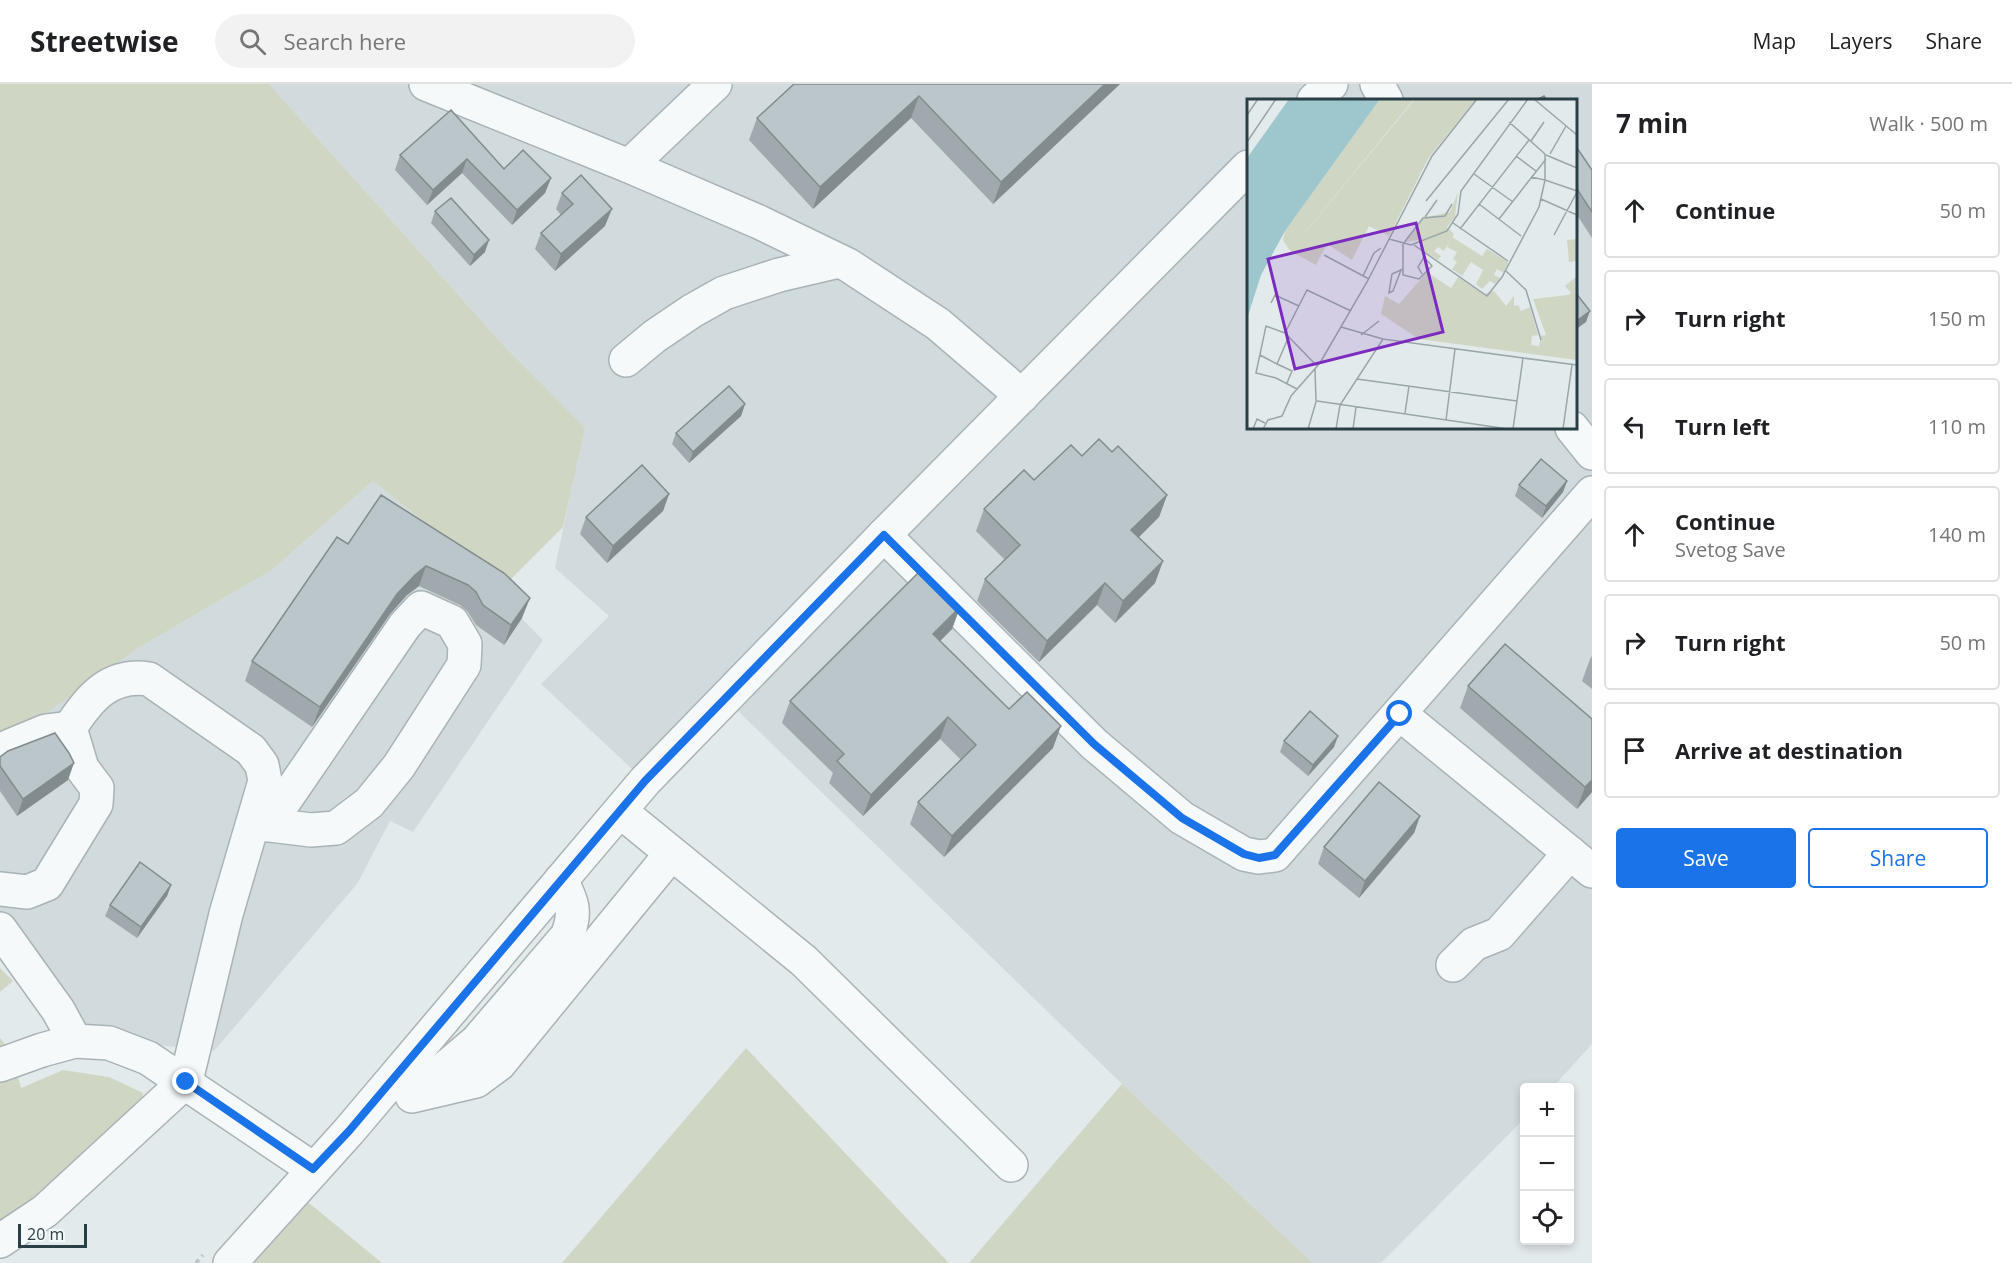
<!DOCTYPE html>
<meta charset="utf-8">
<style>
body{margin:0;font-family:"Open Sans",sans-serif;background:#f2f2f2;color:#202124}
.controls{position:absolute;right:18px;bottom:18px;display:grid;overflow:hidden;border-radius:6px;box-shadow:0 3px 9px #0003}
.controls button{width:54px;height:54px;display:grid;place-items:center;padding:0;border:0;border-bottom:2px solid #e0e0e0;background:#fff;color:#202124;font:30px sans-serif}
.scale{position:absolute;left:18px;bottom:15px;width:69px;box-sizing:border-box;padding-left:6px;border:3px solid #2a3f45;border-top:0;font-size:16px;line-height:21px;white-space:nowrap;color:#2a3f45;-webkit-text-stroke:4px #f3f8f9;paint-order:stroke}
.stop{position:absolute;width:18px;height:18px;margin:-14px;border:4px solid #1a73e8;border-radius:50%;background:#fff}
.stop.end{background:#1a73e8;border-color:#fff;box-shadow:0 2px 6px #0008}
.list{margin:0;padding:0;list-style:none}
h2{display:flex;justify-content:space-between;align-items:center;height:78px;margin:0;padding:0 24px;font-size:26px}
h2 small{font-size:20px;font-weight:400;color:#757577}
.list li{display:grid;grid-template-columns:39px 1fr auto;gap:18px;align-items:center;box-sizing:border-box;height:96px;margin:0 12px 12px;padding:0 12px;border:2px solid #e0e0e0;border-radius:6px}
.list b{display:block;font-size:22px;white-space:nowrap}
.list p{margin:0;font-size:20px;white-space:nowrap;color:#757577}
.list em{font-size:20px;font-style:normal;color:#757577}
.actions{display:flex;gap:12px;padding:18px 24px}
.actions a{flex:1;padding:14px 0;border:2px solid #1a73e8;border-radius:6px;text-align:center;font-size:21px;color:#1a73e8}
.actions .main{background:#1a73e8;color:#fff}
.icon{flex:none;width:33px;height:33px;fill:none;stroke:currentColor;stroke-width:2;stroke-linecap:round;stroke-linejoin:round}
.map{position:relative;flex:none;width:1592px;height:1179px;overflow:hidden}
header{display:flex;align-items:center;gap:36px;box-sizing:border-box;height:84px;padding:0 30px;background:#fff;border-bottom:2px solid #e0e0e0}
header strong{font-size:28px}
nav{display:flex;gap:33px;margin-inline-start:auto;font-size:21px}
.search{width:420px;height:54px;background:#f2f2f2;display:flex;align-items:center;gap:15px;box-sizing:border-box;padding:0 21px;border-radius:33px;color:#757577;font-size:22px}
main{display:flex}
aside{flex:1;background:#fff}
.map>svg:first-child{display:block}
</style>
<header>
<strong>Streetwise</strong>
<div class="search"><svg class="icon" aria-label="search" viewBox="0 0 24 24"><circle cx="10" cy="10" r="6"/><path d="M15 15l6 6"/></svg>Search here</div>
<nav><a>Map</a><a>Layers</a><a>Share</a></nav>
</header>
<main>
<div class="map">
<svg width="1592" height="1179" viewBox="0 0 1592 1179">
<rect width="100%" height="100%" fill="#e3eaec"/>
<g fill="#d1dbde" fill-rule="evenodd">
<path d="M269,0h1323v960l-39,43 -29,1v31l-143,144h-68l-191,-179 -388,-377 -89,74 -104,-97 68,-68 -54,-48 29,-140 -78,-80zM1248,16h328v328h-328z"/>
<path d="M373,397l62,50 108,109 -130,192 -23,-11 -33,63 -143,167 -56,-6 -73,-21 -85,-101v-187h12l128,-89 132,-77z"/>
</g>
<g fill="#d0d6c4">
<path d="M0,0h269l237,264 79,80 -22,99 -66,66 -62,-62 -62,-50 -101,89 -132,77 -128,90 -9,-3 -3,-3z"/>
<path d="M0,884l13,13 -13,11z"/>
<path d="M0,954l11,14 10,36 42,-18 46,7 34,16 -2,17 -141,117z"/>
<path d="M746,964l203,215h-387z"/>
<path d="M1122,1000l191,179h-344z"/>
<path d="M303,1114l79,65h-135z"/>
</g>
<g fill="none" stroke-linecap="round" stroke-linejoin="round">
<g stroke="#a8b3b7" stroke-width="36">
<g id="minor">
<path d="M426,0l203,82 86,-82"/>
<path d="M1377,0l9,16"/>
<path d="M1314,16l17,-16"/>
<path d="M629,82l130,56 89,43 90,59 84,72"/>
<path d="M626,276l29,-24 37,-25 32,-18 55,-18 60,-14"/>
<path d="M1572,344l20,25"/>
<path d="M884,451l210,209 88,74 62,36 15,3 16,-2 317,-362"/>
<path d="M1400,630l192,157"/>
<path d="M0,666l46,-19 24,-3"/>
<path d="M620,727l184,150 207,204"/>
<path d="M253,739l58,7 25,-2 33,-25 30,-37 65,-101 1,-21 -13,-22 -31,-14 -16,17 -137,200"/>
<path d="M0,805l27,3 20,-8 49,-80 1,-16 -15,-20 -12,-40c19,-30 40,-55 79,-49l102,71 11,15 3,16 -39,133 -40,167 -141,130 -45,30"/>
<path d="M0,845l58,81 17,31"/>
<path d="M1453,881l21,-21 25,-10 71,-81"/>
<path d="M0,981l42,-15 33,-9 34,2 39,15 165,111"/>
<path d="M418,1007l59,-50 90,-105c10,-24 5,-35 -6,-56"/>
<path d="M412,1012l64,-15 23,-17 172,-210"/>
<path d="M230,1179l119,-132 296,-350 239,-246 364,-368"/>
</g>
</g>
<path stroke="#bdc5c7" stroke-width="4" stroke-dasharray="4.5 4.5" stroke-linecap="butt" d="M196,1179l7,-8"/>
<use href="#minor" stroke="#f6f9fa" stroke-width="33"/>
</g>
<g fill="#a0aaae">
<path d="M794,0h326l-127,120 -82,-86 -98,91 -64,-69 8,-22z"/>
<path d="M451,26l53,59 47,9 -6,15 -33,32 -50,-52 -35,32 -32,-35 5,-15z"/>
<path d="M1575,61l17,25v68l-17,-26z"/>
<path d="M562,109l43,33 -50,45 -20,-22 6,-16 20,-18 -5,-6z"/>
<path d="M435,127l50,41 -15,14 -39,-43z"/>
<path d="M745,320l-4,12 -52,47 -17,-19 4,-11z"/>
<path d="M1112,368l55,43 -8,22 -20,20 24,24 -8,22 -40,40 -18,-18 -58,57 -62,-61 8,-22 20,-19 -29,-29 8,-22 50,-29 48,-24z"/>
<path d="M1567,397l-4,11 -21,26 -27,-22 4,-11z"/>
<path d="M669,410l-6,17 -56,52 -27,-29 6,-17z"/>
<path d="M381,411l141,123 -18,27 -28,-20 -8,-13 -8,-7 -41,-19 -12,9 -17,19 -78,113 -67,-46 7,-20 96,-117z"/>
<path d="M960,523l-8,22 -12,12 69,68 44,39 -109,109 -34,-33 8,-22 43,-42 -21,-21 -77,77 -34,-33 4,-10 -51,-50 8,-22z"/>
<path d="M1592,572v33l-10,-8 8,-22z"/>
<path d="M1468,602l124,106 -15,17 -117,-101z"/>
<path d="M1284,657l50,6 -26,29 -28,-24z"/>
<path d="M0,673l68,23 -51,36 -17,-25z"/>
<path d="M1420,732l-6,17 -55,65 -41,-34 6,-17z"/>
<path d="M171,801l-4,11 -30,42 -32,-22 5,-11z"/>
</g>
<g fill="#828b8d">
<path d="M1105,0h15l-127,120 8,-22z"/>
<path d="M919,12l-8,22 -98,91 7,-22z"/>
<path d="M467,75l-5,14 -35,32 6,-15z"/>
<path d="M551,94l-6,15 -33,32 5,-15z"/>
<path d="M612,125l-7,17 -50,45 6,-17z"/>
<path d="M489,156l-4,12 -15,14 4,-11z"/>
<path d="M1590,227l-4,11 -11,8v-8z"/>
<path d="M745,320l-4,12 -52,47 4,-11z"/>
<path d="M1567,397l-4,11 -21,26 4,-12z"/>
<path d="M669,410l-6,17 -56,52 6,-17z"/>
<path d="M1167,411l-8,22 -35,35 7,-22z"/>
<path d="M1163,477l-8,22 -40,40 8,-22z"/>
<path d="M426,482l-7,20 -12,9 -17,19 -78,113 8,-20 77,-113 18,-19z"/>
<path d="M1105,499l-8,22 -58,57 8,-21z"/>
<path d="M530,514l-8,20 -18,27 7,-20z"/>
<path d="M960,523l-8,22 -27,27 8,-22z"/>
<path d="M948,633l-8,22 -77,77 8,-21z"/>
<path d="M1061,642l-8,22 -109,109 8,-21z"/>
<path d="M1338,652l-4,11 -26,29 5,-11z"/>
<path d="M74,679l-6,17 -51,36 6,-17z"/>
<path d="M1592,696v12l-15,17 8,-22z"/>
<path d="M1420,732l-6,17 -55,65 6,-17z"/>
<path d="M171,801l-4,11 -30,42 4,-11z"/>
</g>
<g fill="#bac6ca" stroke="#828b8d" stroke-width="1.5">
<path d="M794,0h311l-104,98 -82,-86 -99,91 -63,-69z"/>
<path d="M1544,12l3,4h-11z"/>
<path d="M451,26l53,59 19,-19 28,28 -34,32 -50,-51 -34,31 -33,-35z"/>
<path d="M1575,61l17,25v42l-17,-26z"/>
<path d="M581,91l31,34 -51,45 -20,-21 32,-29 -11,-11z"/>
<path d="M451,114l38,42 -15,15 -39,-44z"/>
<path d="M1575,208l15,19 -15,11z"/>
<path d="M729,302l16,18 -52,48 -17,-19z"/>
<path d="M1099,355l13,13 6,-6 49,49 -36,35 32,31 -40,40 -18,-18 -58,58 -62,-62 35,-34 -36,-36 40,-39 10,10 37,-35 11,11z"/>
<path d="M1541,375l26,22 -21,25 -27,-21z"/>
<path d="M642,381l27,29 -56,52 -27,-29z"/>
<path d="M381,411l123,78 26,25 -19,27 -28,-20 -7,-13 -8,-7 -42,-19 -11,9 -18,19 -77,113 -68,-46 85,-124 11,7z"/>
<path d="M922,485l38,38 -27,27 76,75 18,-17 34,34 -109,110 -34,-34 58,-57 -28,-28 -77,78 -34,-34 7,-7 -54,-53z"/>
<path d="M1505,560l87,75v61l-7,7 -117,-101z"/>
<path d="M1310,627l28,25 -25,29 -29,-24z"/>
<path d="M55,649l14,20 5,10 -51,36 -23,-33v-9l8,-6z"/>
<path d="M1379,698l41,34 -55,65 -41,-34z"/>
<path d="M140,778l31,23 -30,42 -31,-22z"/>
</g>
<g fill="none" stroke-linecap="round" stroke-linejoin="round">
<path stroke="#1a73e8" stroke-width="8" d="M186,998l127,87 36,-38 296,-350 239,-246 210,209 88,74 62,36 15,4 16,-3 125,-141"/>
</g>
<g transform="translate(1247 15)">
<rect width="330" height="330" fill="#e3eaec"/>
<path d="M168,0h61l-47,58 -40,79 -20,-10 -17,34 -25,-16 -11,21 -26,-14zM211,93l-3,25 -8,10 7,7 -10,17 -6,-4 -4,4 7,5 -3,4 -17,-11 3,-4 -6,-5 -12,2 17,-24 27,-6zM330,140v22l-8,1 -2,-22zM180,173l24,16 7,-11 26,17 10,-3 12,15 8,-10v10l4,-1 3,6 9,-4 8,28 -6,1 -1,9 8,1 2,-10 5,-1 -13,-36 35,-4 3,-2 -6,-7 12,-10v84l-158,-21 -38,-25 4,-18 14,8z" fill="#d0d6c4"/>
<path d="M133,0h34l-124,152 -7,-11 2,-9z" fill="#d0d6c4"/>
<path d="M205,138l30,19 5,-7 21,13 -4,11 -7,-4 -3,6 6,3 -5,6 -5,-3 -8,8 -6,-5 7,-14 -12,-8 -9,14 -10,-7 5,-7 -4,-3 4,-7 -10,-5z" fill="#d0d6c4"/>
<path d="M42,0h91l-95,132 -24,44 -14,44v-161z" fill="#9dc7cd"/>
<path fill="none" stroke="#99a6a9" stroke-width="1.5" d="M287,0l43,36M0,16l11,-16M262,23l36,32v26l32,11M284,42l13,-19M0,43l29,-43M303,55l16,-28M299,56l31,13M269,57l20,15M227,75l39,28M294,100l36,16M179,102l83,-102M232,105l42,32M178,118l12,-17M252,120l47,-60M206,124l55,38M213,130l69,-89M307,136l23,-43M142,140l22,6 36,-14 11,-17 3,-23 67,-92M167,146l73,51 15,-19 37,-70 6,-27 -14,-3M77,156l45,24M154,171l-8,21 -4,2 3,-19 11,-5M259,172l20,19 15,50M175,175l-4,-7 6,-10 8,9 -13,13 -16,-4v-31l20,-26 22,-2 7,-12M116,177l11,-23 7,-5M24,204l4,-8 24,11M94,228l42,12M38,234l-19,-7 -10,47 20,5 21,11M114,236l18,-14M13,256l17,9 12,-28M276,259l54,7M30,265l15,7 -5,12M70,267l-32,-33 22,-43 44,21M110,280l160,22M70,302l191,28M158,314l4,-27M199,321l9,-71M6,330l4,-10 8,4M16,330l5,-9 14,-4 9,-20 29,-33 47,-81 65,-126 45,-57M61,330l8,-27 -1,-34M89,330l4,-24 43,-66 140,19 -10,71M106,330l3,-22M316,330l9,-64"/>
<path fill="#7b2cbf" fill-opacity="0.15" stroke="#7b2cbf" stroke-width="3" d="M169,124l27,109 -148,37 -27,-110z"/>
<rect width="330" height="330" fill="none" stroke="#2a3f45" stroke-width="3"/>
</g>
</svg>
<div class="controls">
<button>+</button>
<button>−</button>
<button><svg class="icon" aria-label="locate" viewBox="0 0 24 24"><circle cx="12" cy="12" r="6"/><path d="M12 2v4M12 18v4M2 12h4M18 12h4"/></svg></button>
</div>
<div class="scale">20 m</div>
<div class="stop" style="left:1400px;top:630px"></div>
<div class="stop end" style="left:186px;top:998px"></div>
</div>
<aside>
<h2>7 min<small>Walk · 500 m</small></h2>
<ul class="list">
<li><svg class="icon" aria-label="ahead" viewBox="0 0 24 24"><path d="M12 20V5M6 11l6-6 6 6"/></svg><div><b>Continue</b></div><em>50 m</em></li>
<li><svg class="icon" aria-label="right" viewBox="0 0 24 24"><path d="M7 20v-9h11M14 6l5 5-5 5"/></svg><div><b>Turn right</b></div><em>150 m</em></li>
<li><svg class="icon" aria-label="left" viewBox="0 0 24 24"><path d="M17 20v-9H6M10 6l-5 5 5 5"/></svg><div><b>Turn left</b></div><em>110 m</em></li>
<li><svg class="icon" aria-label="ahead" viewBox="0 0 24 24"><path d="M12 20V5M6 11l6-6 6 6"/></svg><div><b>Continue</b><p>Svetog Save</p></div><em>140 m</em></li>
<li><svg class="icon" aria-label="right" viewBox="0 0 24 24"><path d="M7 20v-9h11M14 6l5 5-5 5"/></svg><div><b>Turn right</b></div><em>50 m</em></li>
<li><svg class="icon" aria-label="arrive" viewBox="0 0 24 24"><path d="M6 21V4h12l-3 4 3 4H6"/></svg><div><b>Arrive at destination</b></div></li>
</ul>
<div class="actions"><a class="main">Save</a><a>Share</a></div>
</aside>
</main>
